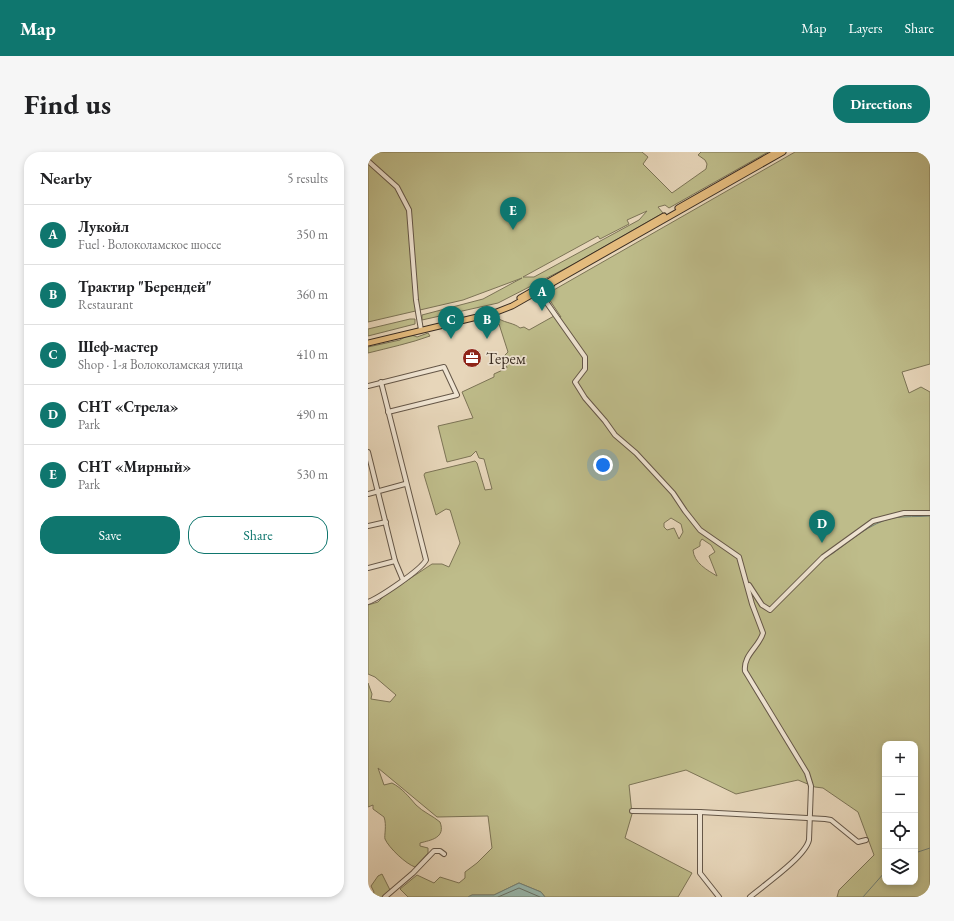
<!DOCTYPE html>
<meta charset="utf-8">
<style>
body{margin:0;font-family:"EB Garamond",serif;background:#f6f6f6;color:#202124}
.controls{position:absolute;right:12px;bottom:12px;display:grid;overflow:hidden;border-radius:8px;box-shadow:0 2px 6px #0003}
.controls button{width:36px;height:36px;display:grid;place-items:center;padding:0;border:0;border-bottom:1px solid #e0e0e0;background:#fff;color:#202124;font:20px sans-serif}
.you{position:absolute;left:235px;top:313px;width:14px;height:14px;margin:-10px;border:3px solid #fff;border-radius:50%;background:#1a73e8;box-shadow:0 0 0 6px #1a73e833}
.badge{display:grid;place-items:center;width:26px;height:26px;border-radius:50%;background:#0f766e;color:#fff;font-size:13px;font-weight:700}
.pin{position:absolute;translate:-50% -33px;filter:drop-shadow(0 1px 2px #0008)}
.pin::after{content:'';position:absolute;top:21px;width:14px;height:12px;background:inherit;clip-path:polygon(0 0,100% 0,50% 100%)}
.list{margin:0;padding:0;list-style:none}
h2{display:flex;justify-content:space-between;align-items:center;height:52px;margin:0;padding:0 16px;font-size:17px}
h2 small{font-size:13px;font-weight:400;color:#757577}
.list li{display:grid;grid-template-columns:26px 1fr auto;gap:12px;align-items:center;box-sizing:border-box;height:60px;padding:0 16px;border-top:1px solid #e0e0e0}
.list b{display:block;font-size:15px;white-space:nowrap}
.list p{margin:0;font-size:13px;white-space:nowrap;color:#757577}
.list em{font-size:13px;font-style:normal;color:#757577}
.actions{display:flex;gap:8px;padding:12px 16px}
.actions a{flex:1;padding:9px 0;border:1px solid #0f766e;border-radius:16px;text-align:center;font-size:14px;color:#0f766e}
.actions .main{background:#0f766e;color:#fff}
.icon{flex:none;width:22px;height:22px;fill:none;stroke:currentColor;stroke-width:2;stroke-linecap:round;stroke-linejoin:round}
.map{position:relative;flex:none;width:562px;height:745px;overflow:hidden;border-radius:16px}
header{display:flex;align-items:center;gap:24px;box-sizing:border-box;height:56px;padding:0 20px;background:#0f766e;color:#fff}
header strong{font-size:19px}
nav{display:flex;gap:22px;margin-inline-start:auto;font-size:14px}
.intro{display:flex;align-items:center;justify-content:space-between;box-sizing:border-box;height:96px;padding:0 24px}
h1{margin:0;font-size:28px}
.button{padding:10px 18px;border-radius:16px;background:#0f766e;color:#fff;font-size:14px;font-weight:700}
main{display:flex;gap:24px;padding:0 24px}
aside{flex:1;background:#fff;border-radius:16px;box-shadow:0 2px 6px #0003}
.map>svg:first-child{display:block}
</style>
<header>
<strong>Map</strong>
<nav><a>Map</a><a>Layers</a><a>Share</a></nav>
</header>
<div class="intro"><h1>Find us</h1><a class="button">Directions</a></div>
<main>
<aside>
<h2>Nearby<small>5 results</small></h2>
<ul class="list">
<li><span class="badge">A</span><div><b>Лукойл</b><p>Fuel · Волоколамское шоссе</p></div><em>350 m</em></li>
<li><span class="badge">B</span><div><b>Трактир &quot;Берендей&quot;</b><p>Restaurant</p></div><em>360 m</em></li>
<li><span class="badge">C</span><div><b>Шеф-мастер</b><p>Shop · 1-я Волоколамская улица</p></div><em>410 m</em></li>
<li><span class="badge">D</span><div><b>СНТ «Стрела»</b><p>Park</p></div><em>490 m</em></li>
<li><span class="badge">E</span><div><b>СНТ «Мирный»</b><p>Park</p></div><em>530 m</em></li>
</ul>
<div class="actions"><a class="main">Save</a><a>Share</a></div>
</aside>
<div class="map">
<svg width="562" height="745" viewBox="0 0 562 745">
<rect width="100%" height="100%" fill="#e7d6ba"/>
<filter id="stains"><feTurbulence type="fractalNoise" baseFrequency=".005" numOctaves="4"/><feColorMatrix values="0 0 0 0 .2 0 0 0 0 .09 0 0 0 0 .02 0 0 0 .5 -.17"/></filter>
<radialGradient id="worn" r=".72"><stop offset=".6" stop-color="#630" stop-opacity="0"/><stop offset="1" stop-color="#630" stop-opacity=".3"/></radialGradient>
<g fill="#bebc8a" stroke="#7c7456" fill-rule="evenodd">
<path d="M0,0h274l6,5 -5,7 29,29 34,-24 1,-5 -2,-4 -7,-5 3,-3h67l-99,56 -4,-3 -7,2 5,6 -89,51 -76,39 -76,17v-5l61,-16 39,-21 -59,22 -95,22zM279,59l-8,9 -105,57h-11l75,-41 2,3 29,-15 -2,-4z"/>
<path d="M427,0h135v212l-28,8 7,21 12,-6 9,5v505h-93l2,-7 35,-35 -16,-43 -35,-24 -8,-1 -17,-7 -62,14 -50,-24 -57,15 3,29 -7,24 67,35 -14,24h-133l-4,-5 -22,-9 -25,12h-22l-4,2h-60l-8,-8 17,-14 17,8 6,-6 19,6 6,-5v-6l12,-9 15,-15 -4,-32 -51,1 -59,-49 6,17 8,-2c10,5 17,14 24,22 7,7 17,11 24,17 6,16 -9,18 -20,21v3l8,2v5l-13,14c-9,-3 -26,-19 -30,-28 -1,-3 2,-14 -1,-22l-11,-8v-4l-5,2v-124l4,11 -1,5 19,3 6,-7 -21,-18 -7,-3v-69l10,-3 7,-7 47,-31h10l7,3 11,-24 -9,-30 -1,-3 -4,-1 -10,6 -12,-40 1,-2 50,-12 2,2 8,27 7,-1 -8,-30 -5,-1 -3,-7 -5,5 -24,6 -9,-36 35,-8 -11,-26 32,-15v-3l13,-6 -3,-12 4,-4 -9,-28 -6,2 -2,-5 8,-2c7,4 15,4 21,9l4,-1 5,3 25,-14 7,1 -14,-21 5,-5zM303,366l10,6 2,8 -4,7 -5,-11 -7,2 -3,-3v-4zM334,387l9,6 4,7 -6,4 8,20c-10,-6 -23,-13 -24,-26l7,-4v-4zM517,592h30v138h-30z"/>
<path d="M42,167h5v5l-47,12v-7z"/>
<path d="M60,181l2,3c-19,7 -42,12 -62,17v-6l32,-7c5,-4 12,-6 17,-3z"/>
<path d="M14,722l8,16 -7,7h-11l2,-5 -3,-6 7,-10z"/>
</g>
<path fill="#97b9b0" stroke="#728177" d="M151,731l22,9 4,5h-77l4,-2h22z"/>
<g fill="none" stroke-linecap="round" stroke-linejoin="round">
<path stroke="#687369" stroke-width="1" d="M130,745l21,-9 21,9"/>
<g stroke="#728177" stroke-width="1">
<path d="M464,402c19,-14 38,-31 61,-36 12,-2 25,-1 37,-2"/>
<path d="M547,701l15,-5"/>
<path d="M495,745l22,-25"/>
</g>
<g stroke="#655748" stroke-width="6">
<g id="minor">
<path d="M0,9l29,26 12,23 7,90 5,30"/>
<path d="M169,137l48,68v12l-10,13 10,16 20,23 10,14 21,18 37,40 12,18 15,19 39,27 13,47 11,29c-4,14 -20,22 -18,38l62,102 4,13 -2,54c-4,17 -45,45 -59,57"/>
<path d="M177,148v-7l7,-8"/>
<path d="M0,234l76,-19 13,28 -69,17"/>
<path d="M0,300l27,109 8,19"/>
<path d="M0,342l37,-10"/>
<path d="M0,374l18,-4"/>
<path d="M0,416l27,-7"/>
<path d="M381,433l13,20 8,5 53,-53 50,-36 31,-8h26"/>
<path d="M0,450c11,-4 53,-32 58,-42l-45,-178"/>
<path d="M264,659l68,1v61l19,24"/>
<path d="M332,660l125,7 6,1 27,22 8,-2"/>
<path d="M17,745l28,-24 21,-22h6l4,3"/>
</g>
</g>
<g stroke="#3a2d22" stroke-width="7">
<g id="major">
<path d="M310,56l98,-56"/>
<path d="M152,146l144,-82"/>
<path d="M0,191l126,-30 18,-7 271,-154"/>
</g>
</g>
<use href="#minor" stroke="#efe4d2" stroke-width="4"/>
<use href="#major" stroke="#e4bb7d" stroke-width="5"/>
</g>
<defs>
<g id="office-disc" transform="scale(1)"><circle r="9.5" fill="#8f2418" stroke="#efe4d2"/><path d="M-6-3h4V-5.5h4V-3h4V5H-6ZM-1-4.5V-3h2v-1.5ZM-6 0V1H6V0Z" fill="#fff"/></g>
</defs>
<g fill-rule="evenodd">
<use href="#office-disc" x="104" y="206"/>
</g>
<g text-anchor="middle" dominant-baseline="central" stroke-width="3.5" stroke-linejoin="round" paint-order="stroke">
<g font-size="16" fill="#3a2d22" stroke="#efe4d2" text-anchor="start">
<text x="118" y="206">Терем</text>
</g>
</g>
<rect width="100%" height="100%" filter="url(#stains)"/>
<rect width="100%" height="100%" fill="url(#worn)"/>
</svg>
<div class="controls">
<button>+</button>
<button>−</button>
<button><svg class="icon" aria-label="locate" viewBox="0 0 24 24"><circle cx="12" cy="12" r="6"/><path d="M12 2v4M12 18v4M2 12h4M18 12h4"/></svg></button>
<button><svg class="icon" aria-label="layers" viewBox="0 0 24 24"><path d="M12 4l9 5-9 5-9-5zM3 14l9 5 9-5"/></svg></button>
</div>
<div class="you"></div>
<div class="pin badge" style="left:174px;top:159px">A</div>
<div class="pin badge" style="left:119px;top:187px">B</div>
<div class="pin badge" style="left:83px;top:187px">C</div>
<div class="pin badge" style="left:454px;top:391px">D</div>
<div class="pin badge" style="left:145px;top:78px">E</div>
</div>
</main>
